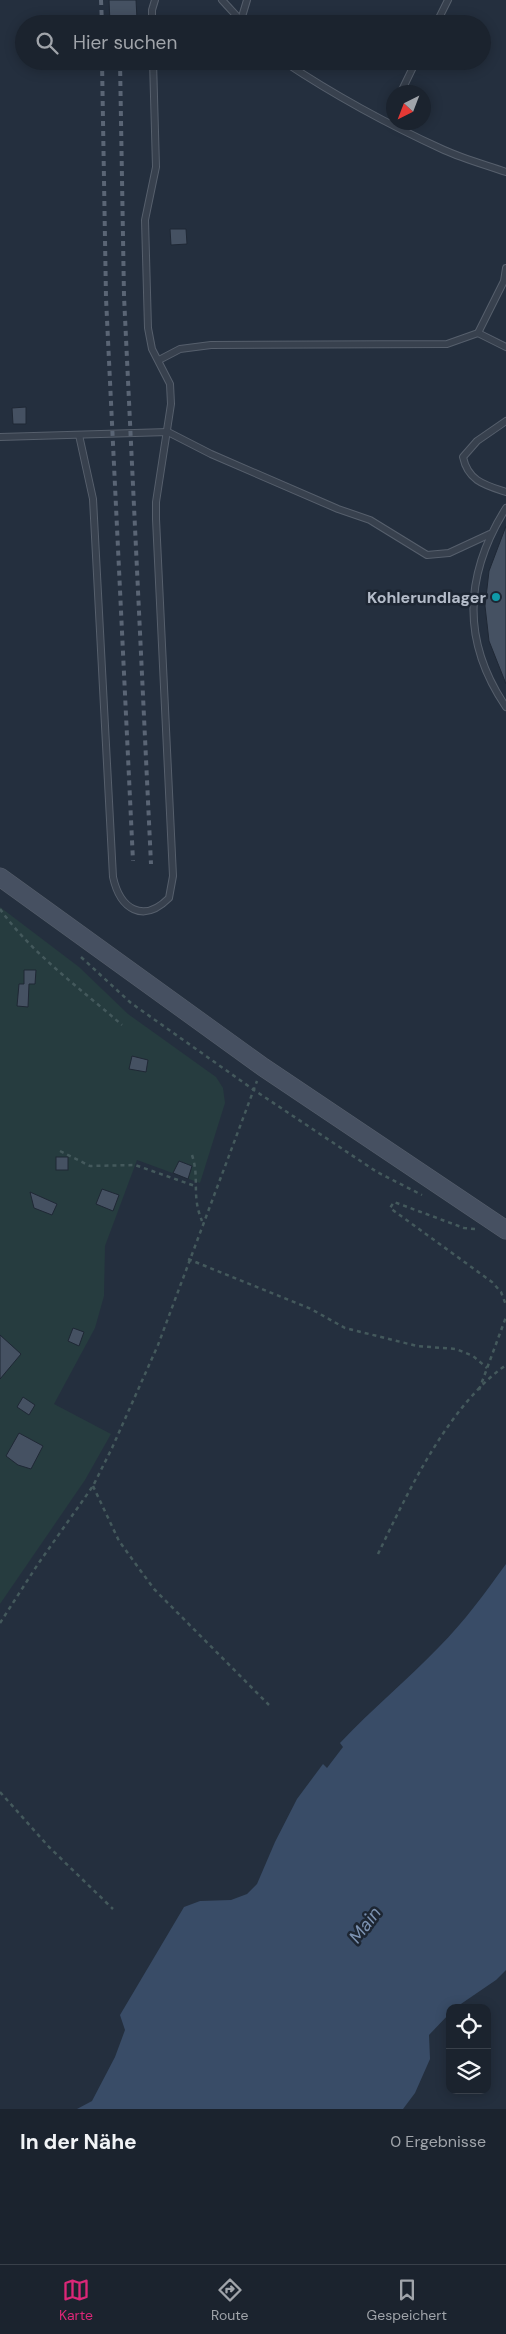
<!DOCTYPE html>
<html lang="de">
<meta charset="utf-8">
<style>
body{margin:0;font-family:"DM Sans",sans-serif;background:#242b36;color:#f1f3f6}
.controls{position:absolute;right:15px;bottom:15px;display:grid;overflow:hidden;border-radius:10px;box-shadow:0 2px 12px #0003}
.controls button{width:45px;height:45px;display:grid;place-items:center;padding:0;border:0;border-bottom:1px solid #39404a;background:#1b232e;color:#f1f3f6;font:25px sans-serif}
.compass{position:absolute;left:386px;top:85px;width:45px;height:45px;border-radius:50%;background:#1b232e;box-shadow:0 2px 12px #0003;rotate:222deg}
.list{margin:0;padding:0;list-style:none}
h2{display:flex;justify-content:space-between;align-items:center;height:65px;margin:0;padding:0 20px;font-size:21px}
h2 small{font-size:16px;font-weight:400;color:#a0a4aa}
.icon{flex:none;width:28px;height:28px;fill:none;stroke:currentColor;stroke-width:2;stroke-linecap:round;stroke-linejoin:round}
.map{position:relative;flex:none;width:506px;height:2109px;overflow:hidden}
.search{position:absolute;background:#1b232e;box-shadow:0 2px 12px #0003;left:15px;right:15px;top:15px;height:55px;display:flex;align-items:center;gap:12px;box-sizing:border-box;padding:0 18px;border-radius:28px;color:#a0a4aa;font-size:19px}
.sheet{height:155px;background:#1b232e}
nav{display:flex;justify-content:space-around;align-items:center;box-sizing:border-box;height:70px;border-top:1px solid #39404a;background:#1b232e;font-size:14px;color:#a0a4aa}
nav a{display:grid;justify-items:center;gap:2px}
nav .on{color:#db2777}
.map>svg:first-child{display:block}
</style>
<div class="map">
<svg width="506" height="2109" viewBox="0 0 506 2109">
<rect width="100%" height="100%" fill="#242f3e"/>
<path fill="#263c3f" d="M0,907l79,60 49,47 88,63 7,11 2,15 -25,80 -63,-23 -32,86 -1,50 -9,32 -41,76 57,30 -26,46 -85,124z"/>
<path fill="#394c67" d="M506,1564v406l-10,10 -41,28h-5v5l-21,22 1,24 -15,34 -12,16h-326l15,-8 23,-44 10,-27 -5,-15 64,-108 16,-6 31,-1 16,-6 10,-10 18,-42 22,-43 26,-35 4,4 16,-21 -3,-4c32,-34 67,-63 99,-96 25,-25 46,-54 67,-83z"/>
<g fill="#455162" stroke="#1f2835">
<path d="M109,0h27l1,19 -7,1v3h-20z"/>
<path d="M170,229h16l1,15 -16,1z"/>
<path d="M26,407v17h-13l-1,-16z"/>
<path d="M506,526v158l-17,-43 -4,-35 4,-35z"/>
<path d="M24,970h12l-1,14h-6l-1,23 -11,-1 2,-22h5z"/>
<path d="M132,1056l16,4 -2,12 -17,-3z"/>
<rect x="56" y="1157" width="12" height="13"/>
<path d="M179,1161l13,5 -4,13 -15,-6z"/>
<path d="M102,1189l17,6 -6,16 -17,-7z"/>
<path d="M30,1192l27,12 -5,11 -18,-7z"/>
<path d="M73,1328l11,4 -5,14 -11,-5z"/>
<path d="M0,1335l21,19 -21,25z"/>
<path d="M23,1397l12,8 -6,10 -12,-8z"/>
<path d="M19,1433l24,13 -12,23 -13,-4 -12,-9z"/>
</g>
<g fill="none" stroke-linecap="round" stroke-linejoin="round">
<g stroke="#565f6c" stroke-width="8">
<g id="lane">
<path d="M222,0l22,24"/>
<path d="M241,20l6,-20"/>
<path d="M152,24v-14l3,-10"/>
<path d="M436,24l12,-24"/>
<path d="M283,61c51,34 106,64 161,89 20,9 42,15 62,22"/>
<path d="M401,92l15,-31"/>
<path d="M478,333l28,14"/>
<path d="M159,360l21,-11 31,-4 236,-1 31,-11 26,-52 2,-13"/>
<path d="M506,421l-29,20 -14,16c5,24 22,28 43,35"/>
<path d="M79,435l14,64 20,378c7,32 30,47 56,21l4,-22 -17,-357v-17l15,-98 -1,-20 -18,-35 -4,-21 -3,-108 11,-53 -3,-106"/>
<path d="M0,437l168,-5 43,22 127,55 32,11 57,35 22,-2 41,-19"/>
<path d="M506,508c-42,67 -45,133 0,199"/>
</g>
</g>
<g stroke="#565f6c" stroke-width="19">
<path id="secondary" d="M0,877l263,190 243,163"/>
</g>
<g stroke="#44595c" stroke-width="2.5" stroke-dasharray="4 4" stroke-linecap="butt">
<path d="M0,909c32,45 81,80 122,116"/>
<path d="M81,957l50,46 123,87 123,82 45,23"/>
<path d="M60,1151l30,15 45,-1 60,21"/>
<path d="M192,1155c8,24 -1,40 10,66"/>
<path d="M475,1229l-11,-1 -70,-26 -4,6 102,74 9,10 5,13"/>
<path d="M188,1259l123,50 34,19 72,18 39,3 17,7 14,12"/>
<path d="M479,1390l27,-73"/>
<path d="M93,1486l26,55 35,48 115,116"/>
<path d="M378,1554c30,-62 70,-148 128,-189"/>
<path d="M0,1623l38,-59 55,-78 19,-38 46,-103 99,-264"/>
<path d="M0,1792l49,55 64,62"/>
</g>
<use href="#lane" stroke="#38414e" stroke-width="6"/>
<use href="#secondary" stroke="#465061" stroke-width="18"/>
<g stroke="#5a6575" stroke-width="4" stroke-dasharray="5 5" stroke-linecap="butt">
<path d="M101,0l1,24"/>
<path d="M119,23v1"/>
<path d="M102,61l4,237 27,563"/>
<path d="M120,61l4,235 27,568"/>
</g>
</g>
<circle fill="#0f9aa8" stroke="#1d2633" stroke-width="2" cx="496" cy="597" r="5"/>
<g text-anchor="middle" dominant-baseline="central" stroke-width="5" stroke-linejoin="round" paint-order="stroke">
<g font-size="16" font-weight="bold" fill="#b4bcc9" stroke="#1d2633" text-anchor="end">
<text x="486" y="597">Kohlerundlager</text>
</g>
<g font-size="18" font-style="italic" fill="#7c92b1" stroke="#1d2633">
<text transform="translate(365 1925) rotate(-53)">Main</text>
</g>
</g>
</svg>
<div class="controls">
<button><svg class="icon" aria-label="locate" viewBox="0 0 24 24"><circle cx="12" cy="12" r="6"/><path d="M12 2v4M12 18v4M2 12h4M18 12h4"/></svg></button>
<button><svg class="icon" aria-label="layers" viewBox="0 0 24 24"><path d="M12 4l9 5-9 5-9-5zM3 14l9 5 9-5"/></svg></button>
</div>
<svg class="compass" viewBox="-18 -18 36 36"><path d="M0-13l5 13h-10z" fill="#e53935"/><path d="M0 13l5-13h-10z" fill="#a0a4aa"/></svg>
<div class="search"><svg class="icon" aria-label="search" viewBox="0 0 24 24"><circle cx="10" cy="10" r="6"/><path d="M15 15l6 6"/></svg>Hier suchen</div>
</div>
<section class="sheet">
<h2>In der Nähe<small>0 Ergebnisse</small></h2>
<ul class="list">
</ul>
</section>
<nav>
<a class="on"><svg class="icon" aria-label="map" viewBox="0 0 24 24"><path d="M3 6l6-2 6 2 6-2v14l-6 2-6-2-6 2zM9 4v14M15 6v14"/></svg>Karte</a>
<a><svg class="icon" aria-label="directions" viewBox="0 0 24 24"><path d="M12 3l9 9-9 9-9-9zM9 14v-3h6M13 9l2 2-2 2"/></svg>Route</a>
<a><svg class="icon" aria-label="saved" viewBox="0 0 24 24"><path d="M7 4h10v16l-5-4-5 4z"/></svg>Gespeichert</a>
</nav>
